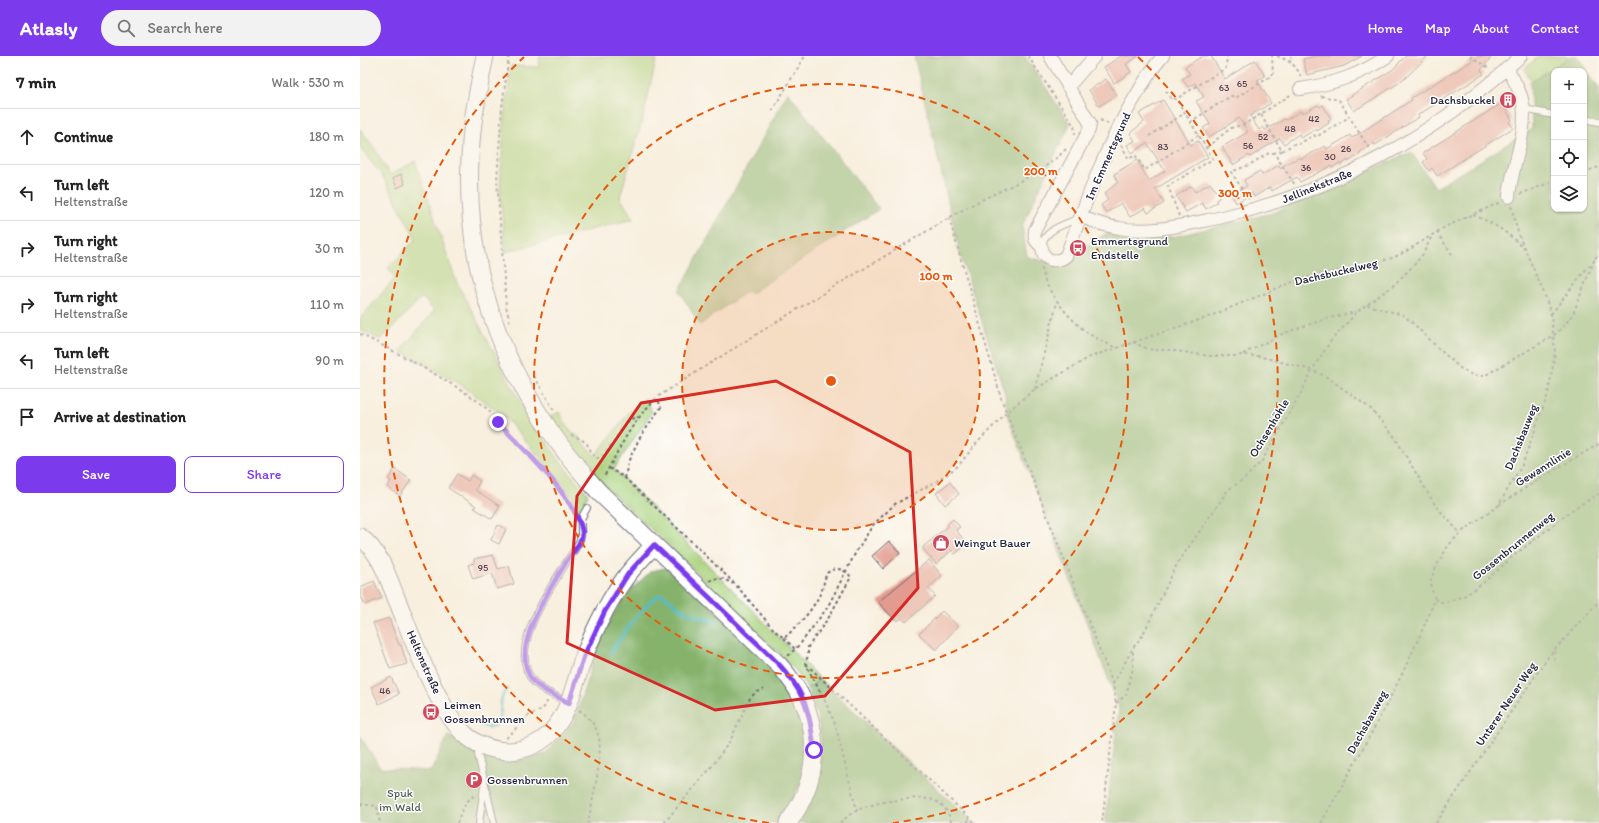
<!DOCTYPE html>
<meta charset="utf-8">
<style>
body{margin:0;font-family:Itim,sans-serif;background:#f2f2f2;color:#222}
.controls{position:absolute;right:12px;top:12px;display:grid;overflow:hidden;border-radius:8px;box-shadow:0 1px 3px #0004}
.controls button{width:36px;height:36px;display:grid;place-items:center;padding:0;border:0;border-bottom:1px solid #e0e0e0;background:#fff;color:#222;font:20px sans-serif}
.stop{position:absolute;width:12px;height:12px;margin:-9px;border:3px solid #7c3aed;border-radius:50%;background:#fff}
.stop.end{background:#7c3aed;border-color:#fff;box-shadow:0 1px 4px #0008}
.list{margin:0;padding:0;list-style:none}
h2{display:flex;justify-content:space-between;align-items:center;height:52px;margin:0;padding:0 16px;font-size:17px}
h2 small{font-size:13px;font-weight:400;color:#767676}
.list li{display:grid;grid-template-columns:26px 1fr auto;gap:12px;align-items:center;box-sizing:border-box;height:56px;padding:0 16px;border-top:1px solid #e0e0e0}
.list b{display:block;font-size:15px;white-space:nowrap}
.list p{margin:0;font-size:13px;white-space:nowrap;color:#767676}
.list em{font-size:13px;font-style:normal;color:#767676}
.actions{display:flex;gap:8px;padding:12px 16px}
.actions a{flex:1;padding:9px 0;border:1px solid #7c3aed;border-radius:8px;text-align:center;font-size:14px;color:#7c3aed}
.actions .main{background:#7c3aed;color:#fff}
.icon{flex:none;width:22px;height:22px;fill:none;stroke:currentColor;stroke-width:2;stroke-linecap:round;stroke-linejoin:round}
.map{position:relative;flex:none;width:1239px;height:767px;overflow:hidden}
header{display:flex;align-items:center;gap:24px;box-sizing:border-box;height:56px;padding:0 20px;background:#7c3aed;color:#fff}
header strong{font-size:19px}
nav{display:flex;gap:22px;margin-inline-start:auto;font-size:14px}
.search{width:280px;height:36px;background:#f2f2f2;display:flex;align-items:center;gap:10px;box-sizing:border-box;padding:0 14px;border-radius:22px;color:#767676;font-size:15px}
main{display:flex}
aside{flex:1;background:#fff}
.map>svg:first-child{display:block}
</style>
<header>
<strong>Atlasly</strong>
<div class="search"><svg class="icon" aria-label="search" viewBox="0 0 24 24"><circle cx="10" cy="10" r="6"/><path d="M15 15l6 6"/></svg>Search here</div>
<nav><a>Home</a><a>Map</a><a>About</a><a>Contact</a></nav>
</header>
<main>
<aside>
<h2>7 min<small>Walk · 530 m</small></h2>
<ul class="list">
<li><svg class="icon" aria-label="ahead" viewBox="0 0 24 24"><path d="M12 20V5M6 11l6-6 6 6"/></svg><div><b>Continue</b></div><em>180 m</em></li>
<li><svg class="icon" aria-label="left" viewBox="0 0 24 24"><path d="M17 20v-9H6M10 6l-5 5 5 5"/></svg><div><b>Turn left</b><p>Heltenstraße</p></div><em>120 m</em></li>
<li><svg class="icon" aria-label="right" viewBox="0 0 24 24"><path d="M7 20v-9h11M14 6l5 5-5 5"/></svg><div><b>Turn right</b><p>Heltenstraße</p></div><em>30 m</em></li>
<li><svg class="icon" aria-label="right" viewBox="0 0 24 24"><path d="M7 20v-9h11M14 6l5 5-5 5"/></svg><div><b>Turn right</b><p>Heltenstraße</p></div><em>110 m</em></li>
<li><svg class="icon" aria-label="left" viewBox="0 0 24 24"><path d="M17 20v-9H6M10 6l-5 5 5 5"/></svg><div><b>Turn left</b><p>Heltenstraße</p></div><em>90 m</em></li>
<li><svg class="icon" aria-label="arrive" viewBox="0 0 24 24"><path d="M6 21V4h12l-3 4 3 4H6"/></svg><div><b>Arrive at destination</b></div></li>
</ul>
<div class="actions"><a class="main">Save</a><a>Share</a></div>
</aside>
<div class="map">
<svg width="1239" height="767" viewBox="0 0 1239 767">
<rect width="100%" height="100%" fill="#fff"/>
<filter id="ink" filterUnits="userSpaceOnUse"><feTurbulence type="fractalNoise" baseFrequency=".025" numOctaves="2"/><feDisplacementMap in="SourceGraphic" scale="8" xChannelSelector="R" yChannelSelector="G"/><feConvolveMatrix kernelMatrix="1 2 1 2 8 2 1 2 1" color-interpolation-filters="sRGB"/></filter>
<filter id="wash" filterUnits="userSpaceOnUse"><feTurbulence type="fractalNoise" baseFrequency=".012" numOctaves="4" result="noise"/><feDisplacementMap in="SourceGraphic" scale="16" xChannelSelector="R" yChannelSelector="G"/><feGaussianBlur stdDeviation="0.9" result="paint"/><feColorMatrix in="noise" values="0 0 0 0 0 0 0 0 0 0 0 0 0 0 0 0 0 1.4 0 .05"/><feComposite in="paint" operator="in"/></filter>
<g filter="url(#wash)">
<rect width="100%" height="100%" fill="#f8efde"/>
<g fill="#a9d17c" stroke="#667a5c">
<path d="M180,0h117l-13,58 -24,83 13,22 -128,33 -5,-64 5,-77 6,-45 28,1z"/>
<path d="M1179,0h27l11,15h-23l-8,31 -22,-33z"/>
<path d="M0,73l13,17 17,29 25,-14 41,120 73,137 38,52 21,24 -8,16 -20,-29 -57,-66 -42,-30 -61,-34 34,-40 -12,-14 -41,43 -21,-10v-11l35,-41 -7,-10 28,-29 -33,-62 -23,-29z"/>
<path d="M286,342l6,14 -38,57 204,208 -5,9 -6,1 -11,-16 -18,-19 -116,-113 -49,-45 -23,-23 -42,-53 11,-6 11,19 6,3 19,22 36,-46z"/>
</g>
<g fill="#86b36c" stroke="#546a54" fill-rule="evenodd">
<path d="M554,0h111l45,68 -48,102 5,31 31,7 51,-32 64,5 99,-24 139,-61 25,36 96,-59 -2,-47 41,-26h6l22,32v735h-494l14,-116 -111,-290 -3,-23 -45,-141zM1194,15h30v138h-30z"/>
<path d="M428,36l91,117 -129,85 -3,-3 -47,34 -21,-34z"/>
<path d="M306,512l27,22 84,75 30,61 -1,45 -24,52h-422v-88l20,33 51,3 17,-35 62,27 35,-9 29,-32 23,-74 17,-35 15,-21 22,-21z"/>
<path d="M458,621l142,133 14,13h-179l11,-13 13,-34 2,-35 -3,-23 -11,-31 6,-1z"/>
</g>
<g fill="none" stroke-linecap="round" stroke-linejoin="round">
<g stroke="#51bdca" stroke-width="3">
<path d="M251,596c7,-10 40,-60 52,-57 4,1 14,12 20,15 10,6 23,9 34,12"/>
<path d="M102,663l26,8 8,-2c9,-10 0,-26 11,-36"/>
</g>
</g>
<g id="blocks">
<g fill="#e39b8f">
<path d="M761,0h18l-13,8 5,8 -17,11 -10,-16z"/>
<path d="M843,0h8l14,23 30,-19 10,16 -8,4 14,23 -21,13 9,14 4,-3 2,3 20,-11 1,1 15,-9 1,2 3,-1 13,-7 2,2 3,-2 8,14 -3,2 1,2 -12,8 -1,-2 -15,9 -2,-4 -15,10 -4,-6 -30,19 -1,-2 -16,10 -11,-18 26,-15 -9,-14 -30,19 -6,-9 7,-4 -14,-23 8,-4 -9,-14 -7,4 -6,-8 8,-5 -5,-7z"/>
<path d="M956,0h46l-18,10 -37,9 -4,-16z"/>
<path d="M1046,0h22l-26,25 -48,30 -8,-12 46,-29z"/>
<path d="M1120,0h12l-11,14 3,4 -66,41 1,2 -44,28 -1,-2 -15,10 1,1 -12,8v-2l-7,5 -1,-2 -8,5 -1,-2 -31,16 -3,-5 -25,14 -2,-4 -16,10 -2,-4 -16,10 -4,-8 15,-9 -3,-6 16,-9 2,4 17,-10 1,3 13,-8v1l7,-4 1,2 24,-13 2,3 23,-14 2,3 3,-2 57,-36 -1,-2z"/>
<path d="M746,23l11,16 -18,11 -10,-16z"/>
<path d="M803,44l28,45 7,-4 10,16 -53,32 9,14 -16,10 -3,-5 -15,9 -9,-14 -15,10 -5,-8 7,-5 -4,-6 14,-12 -4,-8 23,-14 12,21 16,-10 -18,-28 -15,10 -5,-8 8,-4 -5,-8 14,-11 -5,-8z"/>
<path d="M1142,47l10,17 -3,2 4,6 -76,48 -5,-8 -3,3 -6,-9 4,-3 -4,-6z"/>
<path d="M41,118l4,10 -8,4 -4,-10z"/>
<path d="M850,127l10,14 -4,3 1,2 -11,7 -4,-6 -16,9 -10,-16 16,-10 3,6z"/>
<path d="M35,413l16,11 -11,16 -13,-9 4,-6 -3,-2z"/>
<path d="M97,418l11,7 3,-6 9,6 -5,9 25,16 -8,13 -18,-11 2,-2 -28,-18z"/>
<path d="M590,426l9,12 -14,11 -9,-12z"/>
<path d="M593,463l7,8 -4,3 11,14 -12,10 -3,-4 -16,14 -13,-15v-2l25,-21 -1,-1z"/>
<path d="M138,469l8,4 -7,15 -8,-4z"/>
<path d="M529,485l11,12 -17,16 -11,-13z"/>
<path d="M133,499l5,14 11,-3 5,18 -17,5 -5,-16 -19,6 -5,-14 6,-2v-4z"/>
<path d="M569,504l13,16 -14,12 7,8 -29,26 -4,-4 -4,3 -2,-2 -1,1 -17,-18z"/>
<path d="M14,525l8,17 -17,7 -5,-11v-7z"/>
<path d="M582,555l16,15 -22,24 -17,-16z"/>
<path d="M29,562l10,27h2l6,19 -17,5 -17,-46z"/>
<path d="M31,621l8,17 -20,10 -8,-17z"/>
</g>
</g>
</g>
<g filter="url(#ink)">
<use href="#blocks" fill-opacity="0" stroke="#6d6a74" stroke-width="1"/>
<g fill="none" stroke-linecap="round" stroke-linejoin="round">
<g stroke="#6d6a74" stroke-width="8">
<g id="lane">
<path d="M1164,53l30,6"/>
<path d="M1224,63l15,3"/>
<path d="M682,190c2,-17 24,-22 38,-28"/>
<path d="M208,647c-11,-7 -25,-11 -34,-21 -32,-35 27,-108 45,-140 4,-8 1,-13 2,-20 0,-5 4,-10 6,-14"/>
<path d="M119,689l-1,9 2,9 14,60"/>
<path d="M119,767l5,-37"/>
</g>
</g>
<g stroke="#6d6a74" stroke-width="14">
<g id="street">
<path d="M690,0l40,67 -1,7 -54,100c-1,9 -1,10 6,16 2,2 1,6 3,9 6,8 16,6 22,1 20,-55 40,-112 71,-162 8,-14 16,-27 26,-38"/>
<path d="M1147,12c6,10 12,20 15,31 8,29 -11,68 -13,98"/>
<path d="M708,31l27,-31"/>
<path d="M940,33c34,-5 60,-14 88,-33"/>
<path d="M722,161c12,5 24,9 37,11 31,6 69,-4 99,-10 114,-25 217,-83 303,-162"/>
</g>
</g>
<g stroke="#6d6a74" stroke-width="19">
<g id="secondary">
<path d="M125,0c-6,29 -12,57 -14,86 -11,134 38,252 128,350l180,173c43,47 46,107 9,158"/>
<path d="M0,481c19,14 27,37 35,58 16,38 42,117 73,142 11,9 27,14 42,14 17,-1 34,-9 44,-22 18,-22 21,-50 31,-75 11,-28 25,-56 43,-80 8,-10 17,-19 26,-29"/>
</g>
</g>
<g stroke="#6d6a74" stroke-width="2" stroke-dasharray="3 3" stroke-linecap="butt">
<path d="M149,0l-7,50 -5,74 9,126 4,17"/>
<path d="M668,0l46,70 1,8"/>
<path d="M917,0c11,4 21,10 24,22"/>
<path d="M1110,0l20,13"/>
<path d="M930,7l1,-7"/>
<path d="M806,35l5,8h5l50,-31 1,-12"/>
<path d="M961,40l18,4 31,50"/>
<path d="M412,55l33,-55"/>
<path d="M901,59l21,36 14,-8 3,1 15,-9 2,2 33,-20"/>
<path d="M740,64l9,4"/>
<path d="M830,66l41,-26 6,1 33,-20 3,-4 -1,-17"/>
<path d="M789,80l36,-23 -9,-14"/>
<path d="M761,89l8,14 6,-4 10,15 54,-35"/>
<path d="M847,91l24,-19 14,-4 47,-30"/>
<path d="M922,95l-8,2 21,32"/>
<path d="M1224,116l15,-5"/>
<path d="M1160,138l34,-13"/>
<path d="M889,143l-18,-27 18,-7 20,-12h5"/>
<path d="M1113,159c21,8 36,18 50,33"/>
<path d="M819,160l-11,-30 45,-27 -28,-46"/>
<path d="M589,162l53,183 111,283 3,20 -14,119"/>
<path d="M1077,176l16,24"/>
<path d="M1235,202l4,-3"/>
<path d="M682,212c1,21 31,56 49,67 8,5 17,9 25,13"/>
<path d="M1007,249l36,10 12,10 23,23 22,20 12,7 12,1 50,-29 20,-12 9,-8 10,-13 22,-56"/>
<path d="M1191,258l41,-52"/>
<path d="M0,278c28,14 56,29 83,45 20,12 42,24 56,43l58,63 18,30"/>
<path d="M773,286l10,5 10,3h17l40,6h24l8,-1 16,1 54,14 15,7 44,32 23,27 41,69 25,28"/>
<path d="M883,298l41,-21 45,-15 27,-6"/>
<path d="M174,320l21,36"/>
<path d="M675,333l22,-87"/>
<path d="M211,379l10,4 6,5 8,14h3l6,-3 20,-29 6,-7 8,-2"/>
<path d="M249,412l16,10 71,68 40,39 39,46 9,7c14,-12 28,-27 36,-44 4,-7 4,-15 7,-21 9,-7 18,-4 24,4l-22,40 -21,30v9l-3,7 19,36 11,25 22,87"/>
<path d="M245,419c17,-31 28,-56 54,-79 99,-64 199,-124 300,-184 35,-21 78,-33 107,-63"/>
<path d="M265,422l3,-16 11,-23 22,-32 -2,-5 -5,-2"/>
<path d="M1139,449l47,-30 53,-31"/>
<path d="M349,525c9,-5 16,-2 24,3"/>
<path d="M1075,543l5,3h6l20,-7 17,-12 33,-29 60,-47 23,-13"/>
<path d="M424,582l11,11"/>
<path d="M428,600l13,-13 26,-35 30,-58 16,-25 22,-21 44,-24 19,-14 18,-22 31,-32 28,-23 55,-32 118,-40 87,-36 18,-5 42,-8 37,-10 13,-6 40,-25 56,-25"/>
<path d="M1194,604l1,-9"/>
<path d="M446,608l169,159"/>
<path d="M753,628l20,-36 9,-12 11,-22 24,-50 51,-74 17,-12 17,-17 40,-70 10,-21 18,-28 27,-30 38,-28 20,-20 8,-10 9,-18"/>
<path d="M756,647l10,-8 7,-27v-19"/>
<path d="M219,654c9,6 16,14 19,24 6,19 -6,68 -10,89"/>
<path d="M146,682c9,-6 13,-16 22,-22 7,-4 18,-6 19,-15"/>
<path d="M0,748l17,2 3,17"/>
<path d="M97,767c4,-10 8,-24 19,-28"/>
<path d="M304,767l49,-58 17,-24 20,-43 5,-5 9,-4"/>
<path d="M480,767c6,-6 13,-11 20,-14 15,-7 58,-14 73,-9 10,4 17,13 18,23"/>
<path d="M601,767l10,-3"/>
<path d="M961,767c41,-73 84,-146 114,-224l-4,-11v-9l6,-14 11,-19 12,-13 38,-27 24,-41 26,-71 4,-22 3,-20 -4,-38 -7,-21 -25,-57 -8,-30"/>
<path d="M1076,767l112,-166 51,-56"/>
</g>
<use href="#lane" stroke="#fff" stroke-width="6"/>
<use href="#street" stroke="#fff" stroke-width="12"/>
<use href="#secondary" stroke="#fff" stroke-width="17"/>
</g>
</g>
<g fill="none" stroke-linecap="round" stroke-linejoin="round" filter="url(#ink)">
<path stroke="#7c3aed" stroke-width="5" d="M138,366c23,25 77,75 84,108 2,10 -8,21 -14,29 -17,29 -61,90 -35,122 10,11 24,15 36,22l15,-47 21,-45 23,-37 26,-29c30,28 61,57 90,86 21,20 45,39 58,66 8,17 10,35 12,53"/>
</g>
<path d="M0 0H1239V767H0ZM416,325l134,71 8,136 -93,108 -110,14 -148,-67 10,-147 64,-93z" fill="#f8efde" fill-opacity=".55" fill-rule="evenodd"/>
<path fill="none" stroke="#d62828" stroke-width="3" stroke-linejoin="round" d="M416,325l134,71 8,136 -93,108 -110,14 -148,-67 10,-147 64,-93z"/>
<circle cx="471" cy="325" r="149" fill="#e8590c" fill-opacity=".12"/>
<g fill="none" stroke="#e8590c" stroke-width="2" stroke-dasharray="7 5">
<circle cx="471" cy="325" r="149"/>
<circle cx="471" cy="325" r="297"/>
<path d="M409 767A446 446 0 0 1 164 1M778 1A446 446 0 0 1 533 767"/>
</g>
<defs>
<g id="building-disc" transform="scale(0.9)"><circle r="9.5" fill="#d1495b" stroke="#fff"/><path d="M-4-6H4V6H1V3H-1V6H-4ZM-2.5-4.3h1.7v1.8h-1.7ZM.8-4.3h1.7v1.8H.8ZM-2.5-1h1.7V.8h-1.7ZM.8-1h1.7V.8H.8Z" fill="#fff"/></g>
<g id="bus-disc" transform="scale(0.9)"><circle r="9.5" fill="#d1495b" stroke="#fff"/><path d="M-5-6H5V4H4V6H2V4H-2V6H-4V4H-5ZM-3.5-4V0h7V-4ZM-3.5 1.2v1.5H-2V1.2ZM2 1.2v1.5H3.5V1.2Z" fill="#fff"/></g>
<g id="shop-disc" transform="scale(0.9)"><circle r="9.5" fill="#d1495b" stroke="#fff"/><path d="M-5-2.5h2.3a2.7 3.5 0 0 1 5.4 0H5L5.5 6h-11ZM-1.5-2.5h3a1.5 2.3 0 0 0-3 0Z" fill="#fff"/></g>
<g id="parking-disc" transform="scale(0.9)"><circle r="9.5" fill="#d1495b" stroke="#fff"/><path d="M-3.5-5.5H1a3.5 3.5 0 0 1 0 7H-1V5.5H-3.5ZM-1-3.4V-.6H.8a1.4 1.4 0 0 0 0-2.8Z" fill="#fff"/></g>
</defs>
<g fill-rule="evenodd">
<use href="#building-disc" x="1148" y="44"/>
<use href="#bus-disc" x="718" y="192"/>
<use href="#shop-disc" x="581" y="487"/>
<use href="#bus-disc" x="71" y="656"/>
<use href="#parking-disc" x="114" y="724"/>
</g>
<g text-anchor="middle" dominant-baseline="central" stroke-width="3" stroke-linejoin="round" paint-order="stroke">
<g font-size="10" fill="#524050">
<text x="882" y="27">65</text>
<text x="864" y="31">63</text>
<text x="954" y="62">42</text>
<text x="930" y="72">48</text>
<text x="903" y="80">52</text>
<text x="888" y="89">56</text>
<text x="803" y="90">83</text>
<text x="986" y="92">26</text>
<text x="970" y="100">30</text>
<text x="946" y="111">36</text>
<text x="123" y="511">95</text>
<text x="25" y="634">46</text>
</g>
<g font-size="12" fill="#22223b" stroke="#fff" text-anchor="start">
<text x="1135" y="44" text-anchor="end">Dachsbuckel</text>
<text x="731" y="185">Emmertsgrund<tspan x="731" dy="14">Endstelle</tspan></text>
<text x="594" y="487">Weingut Bauer</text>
<text x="84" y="649">Leimen<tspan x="84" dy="14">Gossenbrunnen</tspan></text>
<text x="127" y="724">Gossenbrunnen</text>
</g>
<g font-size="12" fill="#22223b" stroke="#fff">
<text transform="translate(748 100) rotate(-66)">Im Emmertsgrund</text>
<text transform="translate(957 130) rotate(-22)">Jellinekstraße</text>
<text transform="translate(976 216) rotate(-13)">Dachsbuckelweg</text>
<text transform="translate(909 372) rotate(-59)">Ochsenhöhle</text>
<text transform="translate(1161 381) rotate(-68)">Dachsbauweg</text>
<text transform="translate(1183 411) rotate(-32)">Gewannlinie</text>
<text transform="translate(1153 490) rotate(-39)">Gossenbrunnenweg</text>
<text transform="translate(64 606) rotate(66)">Heltenstraße</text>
<text transform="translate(1146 648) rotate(-56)">Unterer Neuer Weg</text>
<text transform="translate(1007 666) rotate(-61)">Dachsbauweg</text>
</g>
<g font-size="12" fill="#515f52" stroke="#fff">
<text x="40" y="737">Spuk<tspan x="40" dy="14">im Wald</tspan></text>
</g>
</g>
<circle cx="471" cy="325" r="6" fill="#e8590c" stroke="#fff" stroke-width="2"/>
<g font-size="12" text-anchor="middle" font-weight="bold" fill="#e8590c" stroke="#fff" stroke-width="3" stroke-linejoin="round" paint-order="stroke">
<text x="681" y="119">200 m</text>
<text x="875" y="141">300 m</text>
<text x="576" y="224">100 m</text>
</g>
</svg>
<div class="controls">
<button>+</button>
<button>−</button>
<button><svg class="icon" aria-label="locate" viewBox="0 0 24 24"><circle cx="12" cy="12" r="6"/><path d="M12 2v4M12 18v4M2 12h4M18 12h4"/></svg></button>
<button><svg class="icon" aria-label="layers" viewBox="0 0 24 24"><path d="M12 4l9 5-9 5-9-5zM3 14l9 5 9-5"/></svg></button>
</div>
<div class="stop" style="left:454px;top:694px"></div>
<div class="stop end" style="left:138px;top:366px"></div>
</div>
</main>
